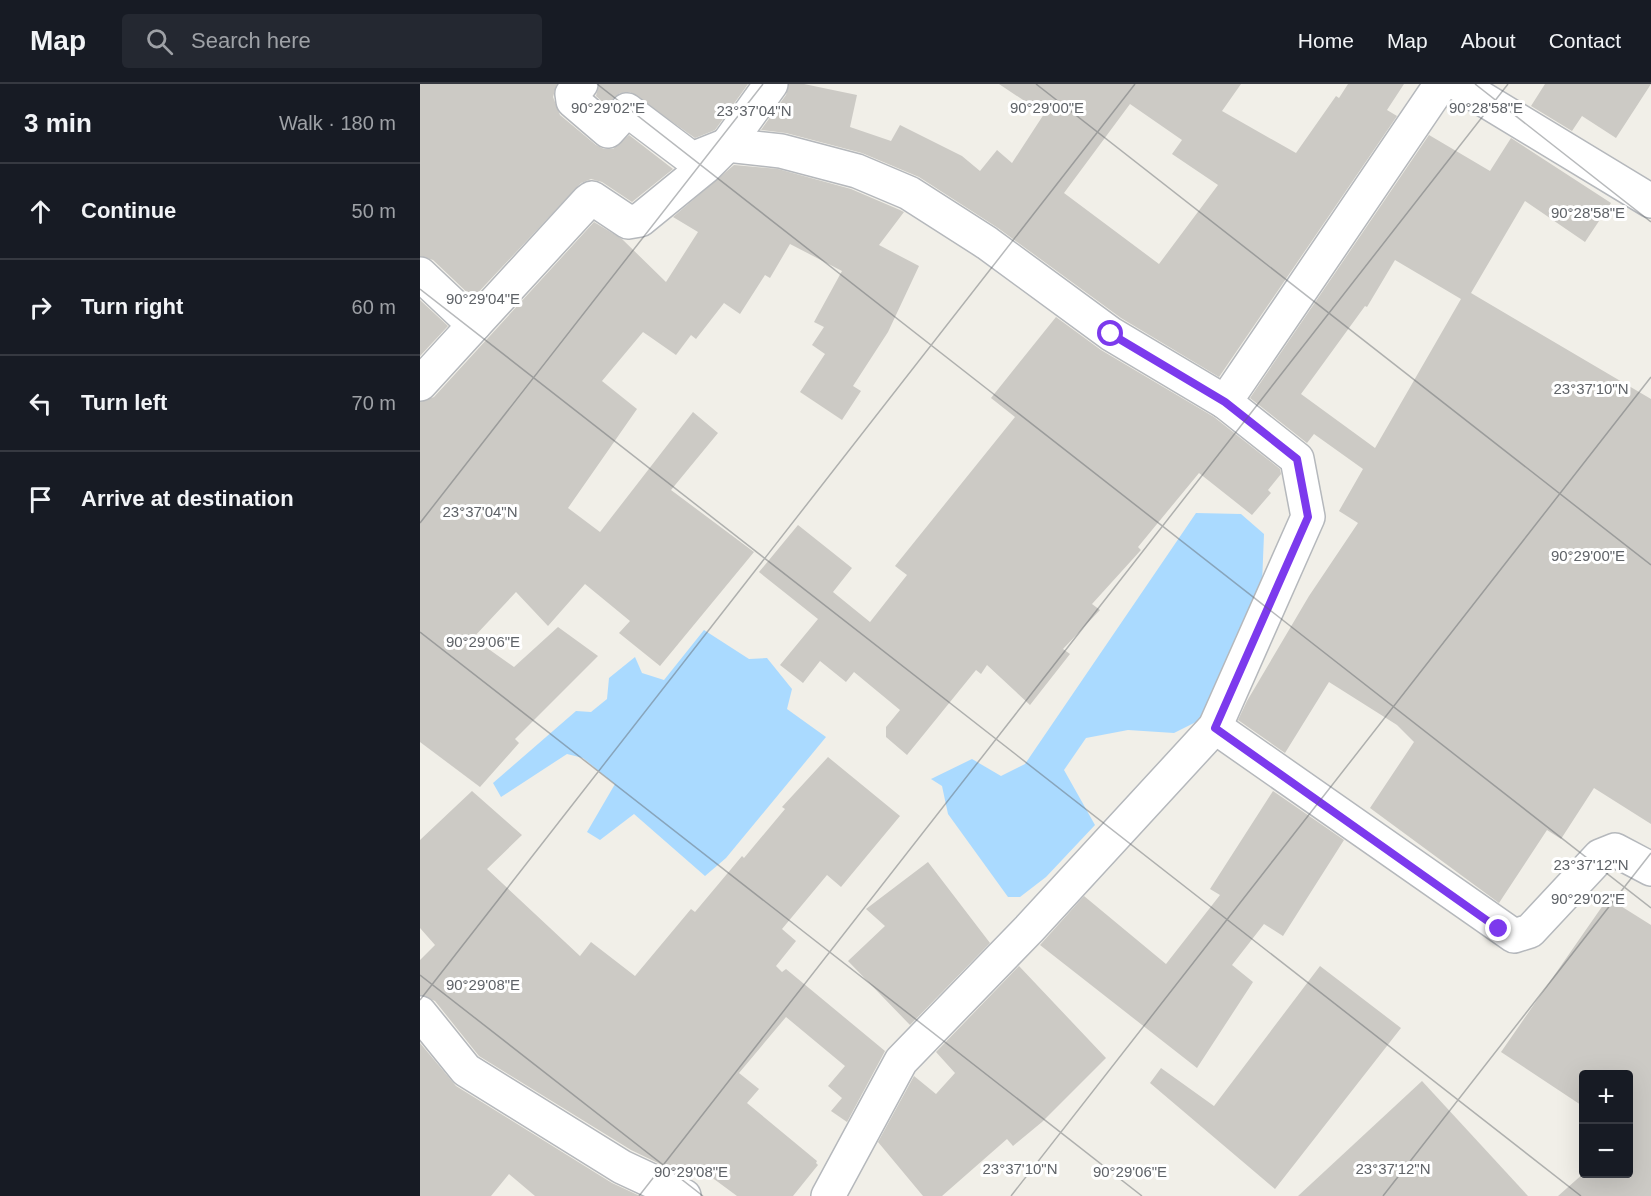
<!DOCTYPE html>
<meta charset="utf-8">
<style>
body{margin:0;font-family:Arial,sans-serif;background:#242831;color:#f1f3f6}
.controls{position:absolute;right:18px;bottom:18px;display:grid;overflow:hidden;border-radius:6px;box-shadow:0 6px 24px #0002}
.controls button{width:54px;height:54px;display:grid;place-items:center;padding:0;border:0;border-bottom:2px solid #363941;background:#171b24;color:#f1f3f6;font:30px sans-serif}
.stop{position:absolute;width:18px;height:18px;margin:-14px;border:4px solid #7c3aed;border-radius:50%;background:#fff}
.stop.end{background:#7c3aed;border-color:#fff;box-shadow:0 2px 6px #0008}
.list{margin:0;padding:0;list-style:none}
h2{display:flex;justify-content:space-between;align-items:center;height:78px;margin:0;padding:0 24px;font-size:26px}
h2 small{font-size:20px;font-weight:400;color:#9ea1a6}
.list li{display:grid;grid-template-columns:39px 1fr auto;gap:18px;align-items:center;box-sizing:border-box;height:96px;padding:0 24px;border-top:2px solid #363941}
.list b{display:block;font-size:22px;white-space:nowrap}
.list em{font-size:20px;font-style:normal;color:#9ea1a6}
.icon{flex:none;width:33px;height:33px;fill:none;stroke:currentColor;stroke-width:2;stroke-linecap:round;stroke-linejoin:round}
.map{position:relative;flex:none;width:1231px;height:1112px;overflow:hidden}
header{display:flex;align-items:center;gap:36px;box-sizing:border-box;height:84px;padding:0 30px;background:#171b24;border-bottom:2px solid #363941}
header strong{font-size:28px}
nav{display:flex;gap:33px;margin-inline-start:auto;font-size:21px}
.search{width:420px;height:54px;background:#242831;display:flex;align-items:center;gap:15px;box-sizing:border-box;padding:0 21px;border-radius:6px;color:#9ea1a6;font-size:22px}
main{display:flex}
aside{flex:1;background:#171b24}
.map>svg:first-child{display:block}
</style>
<header>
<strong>Map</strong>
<div class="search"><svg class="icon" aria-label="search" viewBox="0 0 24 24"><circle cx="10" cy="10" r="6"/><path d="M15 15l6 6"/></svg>Search here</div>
<nav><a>Home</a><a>Map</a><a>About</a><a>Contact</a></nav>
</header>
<main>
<aside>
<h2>3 min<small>Walk · 180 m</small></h2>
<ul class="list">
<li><svg class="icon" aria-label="ahead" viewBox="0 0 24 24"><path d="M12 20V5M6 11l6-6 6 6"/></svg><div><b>Continue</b></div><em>50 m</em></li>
<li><svg class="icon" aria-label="right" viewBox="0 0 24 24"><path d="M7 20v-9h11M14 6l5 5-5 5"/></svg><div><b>Turn right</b></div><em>60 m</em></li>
<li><svg class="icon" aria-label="left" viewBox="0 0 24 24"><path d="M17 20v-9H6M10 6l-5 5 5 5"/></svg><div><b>Turn left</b></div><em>70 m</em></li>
<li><svg class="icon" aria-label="arrive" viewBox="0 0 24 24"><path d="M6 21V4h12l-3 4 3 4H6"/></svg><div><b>Arrive at destination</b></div></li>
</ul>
</aside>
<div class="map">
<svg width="1231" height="1112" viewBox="0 0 1231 1112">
<rect width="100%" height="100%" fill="#f1efe8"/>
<g fill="#aadaff">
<path d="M776,429l45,1 23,20 -2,50 -58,134 -30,15 -46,-3 -42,8 -22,32 31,55 -49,52 -26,20h-12l-60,-83 -6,-28 -11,-7 41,-20 29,17 24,-12z"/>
<path d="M284,546l45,29 18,-1 25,31 -5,20 39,28 -100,121 -21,18 -71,-62 -34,26 -13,-8 28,-48 -32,-26 -16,-4 -66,43 -8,-14 83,-72 15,1 16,-13 2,-21 26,-21 7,16 22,7z"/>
</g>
<g fill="#cccac5" fill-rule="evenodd">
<path d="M0,0h137l-4,13 7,18 36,30 8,4h9l16,-14 44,34 -41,33 -30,-20 -11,-3 -10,4 -108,115 -40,-38 -13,-4z"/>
<path d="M179,0h149l-33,46 -20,8 -65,-46 -10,1 -14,12 -10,-9z"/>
<path d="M369,0h15l53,11 -7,32 41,14 9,-16 62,31 18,15 17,-21 15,13 32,-49 -45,-30h242l-19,27 74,42 40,-57 3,2 9,-14h56l-17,26 10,6 -178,261 -98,-59 -123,-90 -79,-51 -57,-24 -76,-20 -25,-3 25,-35zM710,20l52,36 -10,14 46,31 -59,79 -95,-71z"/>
<path d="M1125,0h106l-35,54 -34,-22 -10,15 -41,-25z"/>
<path d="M1009,51l61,36 21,-33 100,65 -26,39 -60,-41 -54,92 180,106v425l-57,-36 -33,51 -14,-9 -48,73 -129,-95 44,-66 -17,-17 -68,-43 -44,71 -47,-33 9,-19 62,-105 49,-73 -19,-12 24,-42 -49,-35 -7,9 -57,-45zM975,176l66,39 -86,149 -74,-54 64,-88 2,1z"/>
<path d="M314,81l44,4 73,20 49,21 4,2 -25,33 40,21 -31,66 -35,54 8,5 -19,29 -42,-28 25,-38 -13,-9 12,-18 -10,-5 28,-51 -52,-27 -20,34 -5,-3 -25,39 -16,-11 -28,36 -5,-4 -15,20 -33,-23 -41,49 35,28 -69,99 32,24 93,-120 25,21 -47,57 83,62 -94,114 -41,-33 11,-12 -45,-37 -37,42 -32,-34 -43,46 41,29 44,-40 40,29 -83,83 4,4 -39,44 -60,-45v-340l14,-5 160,-175 28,17 44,43 32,-50 -25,-15z"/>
<path d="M0,216l28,26 -28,30z"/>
<path d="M636,233l45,33 113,67 66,52 1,5 -13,16 3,3 -19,22 -53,-42 -61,74 3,3 -49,54 8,6 -37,39 7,5 -40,51 -43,-40 -6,9 -5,-4 -69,85 -21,-18v-10l14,-17 -46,-38 -8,10 -26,-21 -17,22 -23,-18 38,-46 -59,-47 39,-47 54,43 -19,24 37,30 37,-47 -12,-9 120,-149 -24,-19z"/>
<path d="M408,673l72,59 -59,71 -14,-12 -45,54 14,12 -20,25 6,6 4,-3 99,82 -38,71 -16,-11 11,-13 -14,-12 17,-20 -59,-49 -47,56 20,16 -12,14 70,58 -1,2 2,2 -25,31h-56l-42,-31 -8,12 -56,-27 -152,-94 -44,-55 -15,-6v-35l15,-15 -15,-17v-88l52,-49 50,44 -35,34 93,87 11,-14 44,34 56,-67 4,3 47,-56 2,2 41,-49 -3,-2z"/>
<path d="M853,707l71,49 -61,96 -19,-12 -32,41 21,17 -56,86 -157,-123 44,-49 82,68 54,-69 -10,-6z"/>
<path d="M508,778l62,81 -80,82 -62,-64 37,-35 -19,-17z"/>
<path d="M1188,814l43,27v271h-93l26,-23h45v-99h-45v33l-83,-55z"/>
<path d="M599,882l87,92 -64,64 -29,24 -6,-7 -65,57h-19l-45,-54 36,-66 22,18 19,-21 -19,-21z"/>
<path d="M900,882l81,62 -126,161 -125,-106 11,-15 53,38z"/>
<path d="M0,959l36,43 156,97 28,13h-105l-26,-22 -18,22h-71z"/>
<path d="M1002,997l106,115h-230z"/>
</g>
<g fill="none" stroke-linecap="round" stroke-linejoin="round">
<g stroke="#b5b8bc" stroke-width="36">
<g id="minor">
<path d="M161,0l-9,10 1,7 35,30 19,-21 65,49 35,-14 54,6 76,20 52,22 78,50 124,91 114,68 72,57 11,58 -93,210 -186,202 -128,132 -73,135"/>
<path d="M1038,0l193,117"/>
<path d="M0,190l54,51"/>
<path d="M0,300l168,-183 4,-3 36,24 12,-2 65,-53 22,-22 44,-61"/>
<path d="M805,318l216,-318"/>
<path d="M795,643l299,209 16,-5 70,-75 15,-6 36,19"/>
<path d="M0,929l46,57 156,97 62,29"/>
</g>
</g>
<use href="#minor" stroke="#fff" stroke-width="33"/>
</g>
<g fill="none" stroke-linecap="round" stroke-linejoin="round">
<path stroke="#7c3aed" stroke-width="8" d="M691,250l114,68 72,57 11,58 -93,211 284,201"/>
</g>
<path fill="none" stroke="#5f6368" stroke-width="1.5" stroke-opacity="0.45" d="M177,0l1054,824M616,0l615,481M1055,0l176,138M0,205l1161,907M0,439l343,-439M0,548l722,564M0,891l283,221M0,916l715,-916M219,1112l869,-1112M591,1112l640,-819M963,1112l268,-343"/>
<g font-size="15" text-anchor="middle" fill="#5f6368" stroke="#fff" stroke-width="6" stroke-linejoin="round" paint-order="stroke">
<text x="188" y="29">90°29'02"E</text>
<text x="627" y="29">90°29'00"E</text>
<text x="1066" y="29">90°28'58"E</text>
<text x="334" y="32">23°37'04"N</text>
<text x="1168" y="134">90°28'58"E</text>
<text x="63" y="220">90°29'04"E</text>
<text x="1171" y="310">23°37'10"N</text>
<text x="60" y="433">23°37'04"N</text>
<text x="1168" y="477">90°29'00"E</text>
<text x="63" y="563">90°29'06"E</text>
<text x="1171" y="786">23°37'12"N</text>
<text x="1168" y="820">90°29'02"E</text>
<text x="63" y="906">90°29'08"E</text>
<text x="600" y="1090">23°37'10"N</text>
<text x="973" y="1090">23°37'12"N</text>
<text x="271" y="1093">90°29'08"E</text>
<text x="710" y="1093">90°29'06"E</text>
</g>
</svg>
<div class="controls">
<button>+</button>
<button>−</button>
</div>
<div class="stop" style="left:691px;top:250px"></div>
<div class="stop end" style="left:1079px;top:845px"></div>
</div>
</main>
